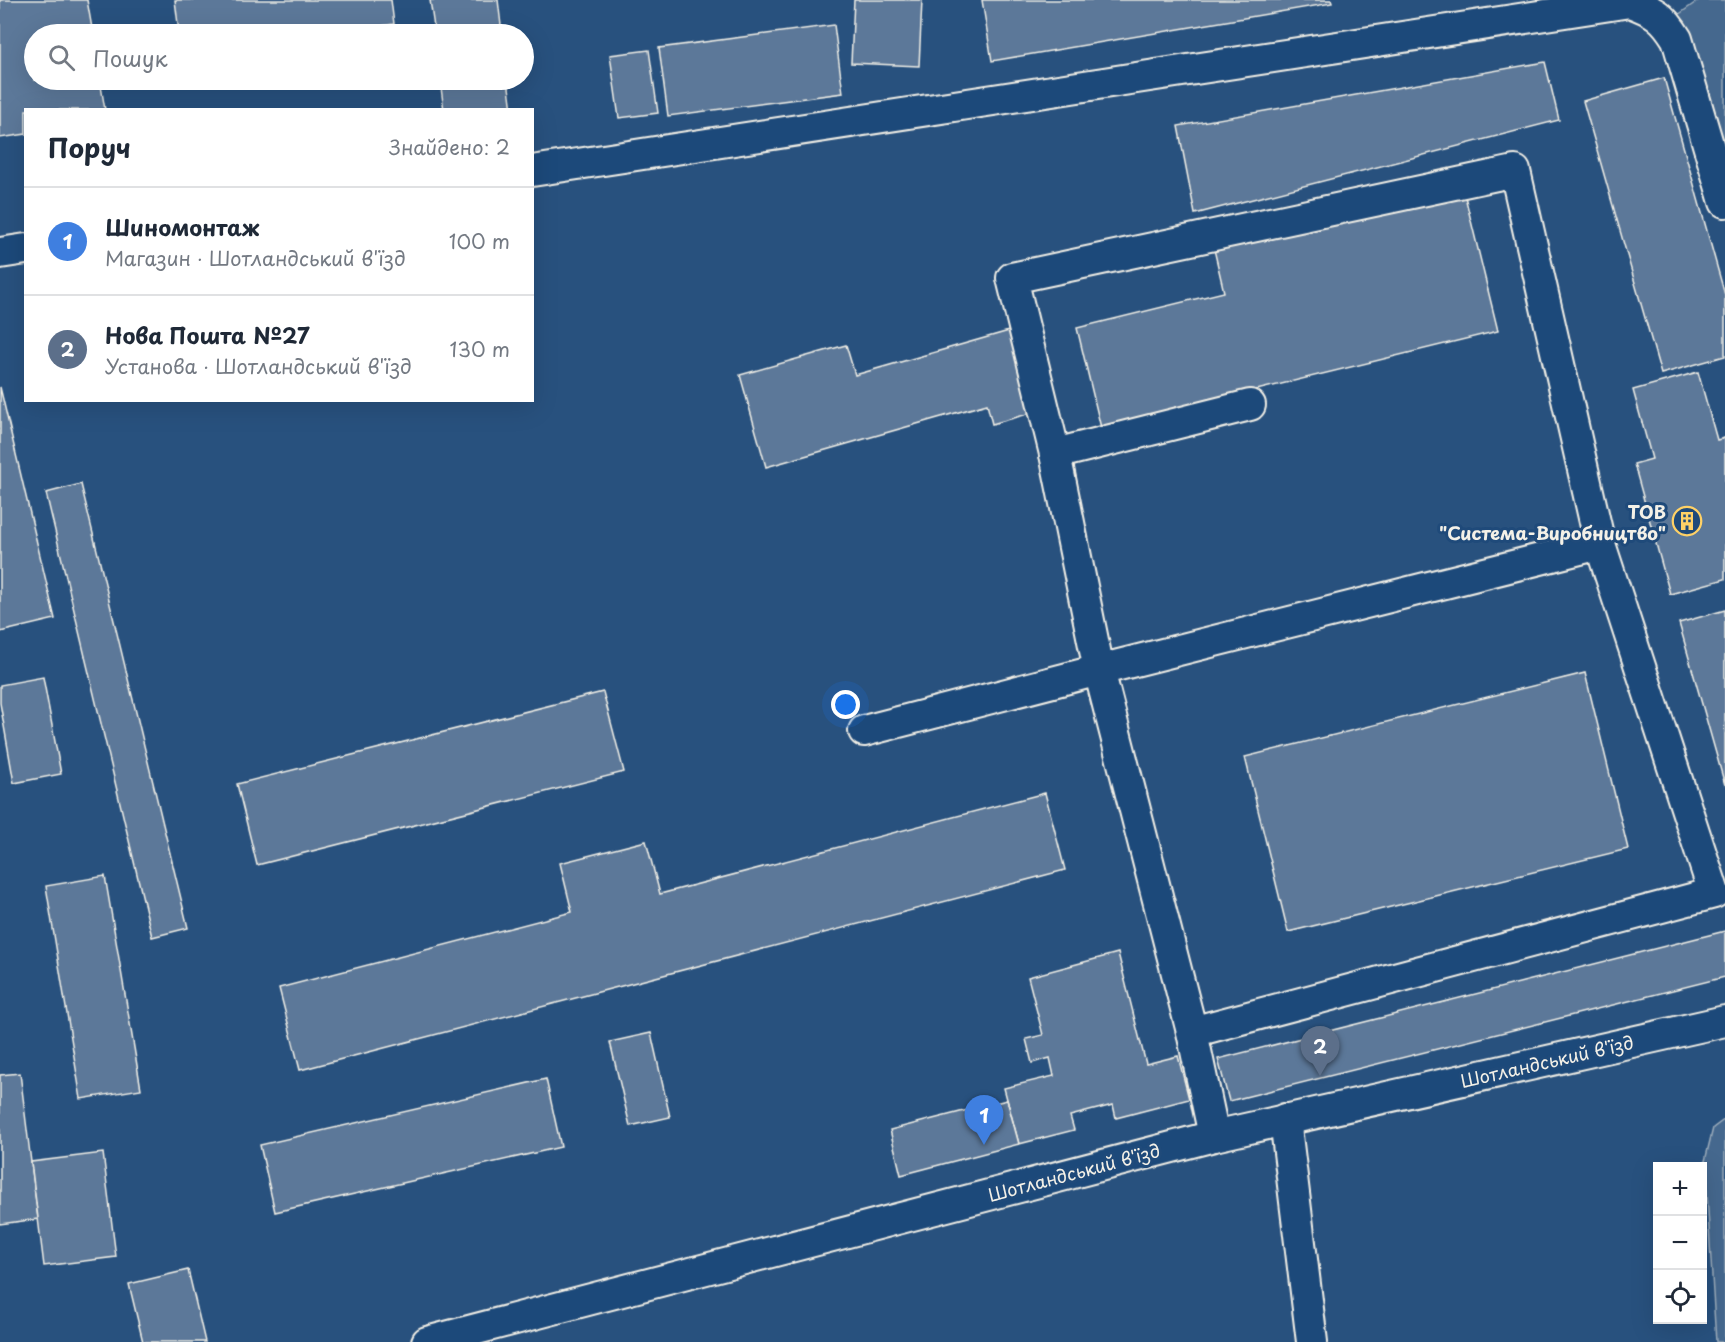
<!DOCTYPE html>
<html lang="uk">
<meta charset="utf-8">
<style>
body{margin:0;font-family:"Playpen Sans",sans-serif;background:#f2f2f3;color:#1f2937}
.controls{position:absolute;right:18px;bottom:18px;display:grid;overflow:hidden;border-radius:0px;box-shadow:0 6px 24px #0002}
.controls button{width:54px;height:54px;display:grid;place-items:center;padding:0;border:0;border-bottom:2px solid #e0e1e3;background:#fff;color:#1f2937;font:30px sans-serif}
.you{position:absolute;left:846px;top:705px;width:21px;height:21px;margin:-15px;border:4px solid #fff;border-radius:50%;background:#1a73e8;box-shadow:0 0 0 9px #1a73e833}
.badge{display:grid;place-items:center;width:39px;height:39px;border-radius:50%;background:#2563eb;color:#fff;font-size:20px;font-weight:700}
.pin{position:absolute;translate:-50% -50px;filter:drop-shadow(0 2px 3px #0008)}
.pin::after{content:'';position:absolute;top:32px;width:21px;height:18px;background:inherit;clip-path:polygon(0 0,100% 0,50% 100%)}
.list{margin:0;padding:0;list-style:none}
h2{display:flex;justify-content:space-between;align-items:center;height:78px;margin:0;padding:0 24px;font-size:26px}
h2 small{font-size:20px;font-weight:400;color:#747a83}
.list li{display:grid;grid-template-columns:39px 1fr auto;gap:18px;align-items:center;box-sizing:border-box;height:108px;padding:0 24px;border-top:2px solid #e0e1e3}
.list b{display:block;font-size:22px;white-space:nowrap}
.list p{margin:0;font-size:20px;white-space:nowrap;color:#747a83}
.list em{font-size:20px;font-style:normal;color:#747a83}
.icon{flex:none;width:33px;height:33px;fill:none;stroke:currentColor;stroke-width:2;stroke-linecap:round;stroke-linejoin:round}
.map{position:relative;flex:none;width:1725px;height:1342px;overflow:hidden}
.search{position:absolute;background:#fff;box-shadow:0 6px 24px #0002;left:24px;top:24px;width:510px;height:66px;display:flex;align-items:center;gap:15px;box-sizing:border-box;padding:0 21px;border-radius:33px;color:#747a83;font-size:22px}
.panel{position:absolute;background:#fff;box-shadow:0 6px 24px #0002;left:24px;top:108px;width:510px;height:294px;border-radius:0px}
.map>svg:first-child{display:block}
</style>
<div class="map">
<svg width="1725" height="1342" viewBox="0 0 1725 1342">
<rect width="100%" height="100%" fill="#28517e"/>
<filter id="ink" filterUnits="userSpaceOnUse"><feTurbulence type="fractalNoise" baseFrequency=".0167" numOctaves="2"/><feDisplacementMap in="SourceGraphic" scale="12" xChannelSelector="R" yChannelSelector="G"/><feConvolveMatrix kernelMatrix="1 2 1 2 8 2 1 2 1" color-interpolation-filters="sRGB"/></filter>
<g filter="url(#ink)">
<g fill="#45688e" stroke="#9cacbb" stroke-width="1.5">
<path d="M1699,0h26v196l-58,-173z"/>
<path d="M1725,1119v223h-9l-11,-181 8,-33z"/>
</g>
<g fill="#5b7899" stroke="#f4f1e8" stroke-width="1.5">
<path d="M0,0h87l6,34h-59v46h66l5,30h-79v24l-26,4z"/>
<path d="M175,0h216l3,24 -70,10h-122l-1,-5 -22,3z"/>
<path d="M430,0h68l4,34h-67z"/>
<path d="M854,0h68l-3,66 -68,-3z"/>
<path d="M982,0h349l1,3 -340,58z"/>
<path d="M834,25l9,68 -175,23 -9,-68z"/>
<path d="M649,50l9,63 -39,5 -9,-63z"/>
<path d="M1545,62l14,58 -364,94 -17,-88z"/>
<path d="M1664,78l61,217v61l-64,18 -78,-273z"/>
<path d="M440,80h68l4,30h-68z"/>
<path d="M1462,184l36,147 -397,97 -24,-100 147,-36 -11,-47z"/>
<path d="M1016,329l23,82 -47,13 -5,-20 -221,63 -26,-92 106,-30 9,30z"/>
<path d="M1698,372l19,68 7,-2 1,2v139l-55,15 -36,-130 18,-5 -19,-69z"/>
<path d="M0,387l55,232 -55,13z"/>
<path d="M81,484l107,444 -36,9 -106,-444z"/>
<path d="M1725,610v175l-46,-162z"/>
<path d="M1585,673l43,176 -340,83 -43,-175z"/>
<path d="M43,677l18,97 -47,9 -14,-80v-18z"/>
<path d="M603,692l21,80 -367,93 -20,-81z"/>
<path d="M1045,793l20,77 -765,200 -21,-82 293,-76 -12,-49 86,-22 14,53z"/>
<path d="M105,876l36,213 -60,10 -35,-213z"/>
<path d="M1725,931v46l-496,124 -11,-42z"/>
<path d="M1118,953l28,111 32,-8 11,43 -73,19 -3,-13 -43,11 4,14 -55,14 -15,-56 50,-12 -4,-18 -18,5 -6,-24 17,-4 -15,-58z"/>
<path d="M651,1033l19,84 -40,9 -20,-84z"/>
<path d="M20,1073l18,146 -38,5v-149z"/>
<path d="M546,1079l15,68 -286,65 -15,-67z"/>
<path d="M1007,1100l12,44 -118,31 -11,-45z"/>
<path d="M103,1153l13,104 -72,9 -13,-104z"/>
<path d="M188,1270l17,72h-62l-14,-58z"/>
</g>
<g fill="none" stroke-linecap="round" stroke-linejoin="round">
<g stroke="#f4f1e8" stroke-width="34">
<g id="minor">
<path d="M532,171l1098,-169c24,9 33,14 47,37l48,163"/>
<path d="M0,253l26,-4"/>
<path d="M1055,454l195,-49"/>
<path d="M864,731l235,-61 501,-126"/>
<path d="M1192,1032l522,-139 -114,-349 -85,-373 -503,107 43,176 44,216 93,362 22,104"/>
<path d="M1285,1119l27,223"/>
<path d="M427,1342l787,-206 511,-115"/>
</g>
</g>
<use href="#minor" stroke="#1f4a7a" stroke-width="30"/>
</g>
</g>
<defs>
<g id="building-ring" transform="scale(1.5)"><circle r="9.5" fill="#1f4a7a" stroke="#ffd166" stroke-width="1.5"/><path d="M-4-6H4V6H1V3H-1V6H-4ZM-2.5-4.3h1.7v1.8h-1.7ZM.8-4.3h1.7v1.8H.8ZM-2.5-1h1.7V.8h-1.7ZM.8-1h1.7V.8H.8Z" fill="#ffd166"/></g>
</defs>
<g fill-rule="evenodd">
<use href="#building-ring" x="1687" y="521"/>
</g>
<g text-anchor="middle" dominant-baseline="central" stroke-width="6" stroke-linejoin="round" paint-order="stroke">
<g font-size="18" font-weight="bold" fill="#f4f1e8" stroke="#1f4a7a" text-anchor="end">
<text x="1666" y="511">ТОВ<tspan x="1666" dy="21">"Система-Виробництво"</tspan></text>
</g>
<g font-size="18" fill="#f4f1e8" stroke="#1f4a7a">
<text transform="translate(1547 1061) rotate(-13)">Шотландський в'їзд</text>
<text transform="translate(1074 1172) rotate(-15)">Шотландський в'їзд</text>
</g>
</g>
</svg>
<div class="controls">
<button>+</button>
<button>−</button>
<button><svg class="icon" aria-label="locate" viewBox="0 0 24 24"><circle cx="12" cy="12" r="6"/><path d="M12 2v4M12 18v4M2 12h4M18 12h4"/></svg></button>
</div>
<div class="you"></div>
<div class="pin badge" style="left:984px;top:1145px;background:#3f7fe0">1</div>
<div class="pin badge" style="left:1320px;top:1076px;background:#5c6f8a">2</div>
<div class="search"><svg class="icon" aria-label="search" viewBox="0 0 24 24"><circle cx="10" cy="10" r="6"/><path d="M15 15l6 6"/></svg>Пошук</div>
<section class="panel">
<h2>Поруч<small>Знайдено: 2</small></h2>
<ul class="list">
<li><span class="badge" style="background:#3f7fe0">1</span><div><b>Шиномонтаж</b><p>Магазин · Шотландський в'їзд</p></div><em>100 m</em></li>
<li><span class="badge" style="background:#5c6f8a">2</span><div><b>Нова Пошта №27</b><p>Установа · Шотландський в'їзд</p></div><em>130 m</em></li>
</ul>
</section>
</div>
